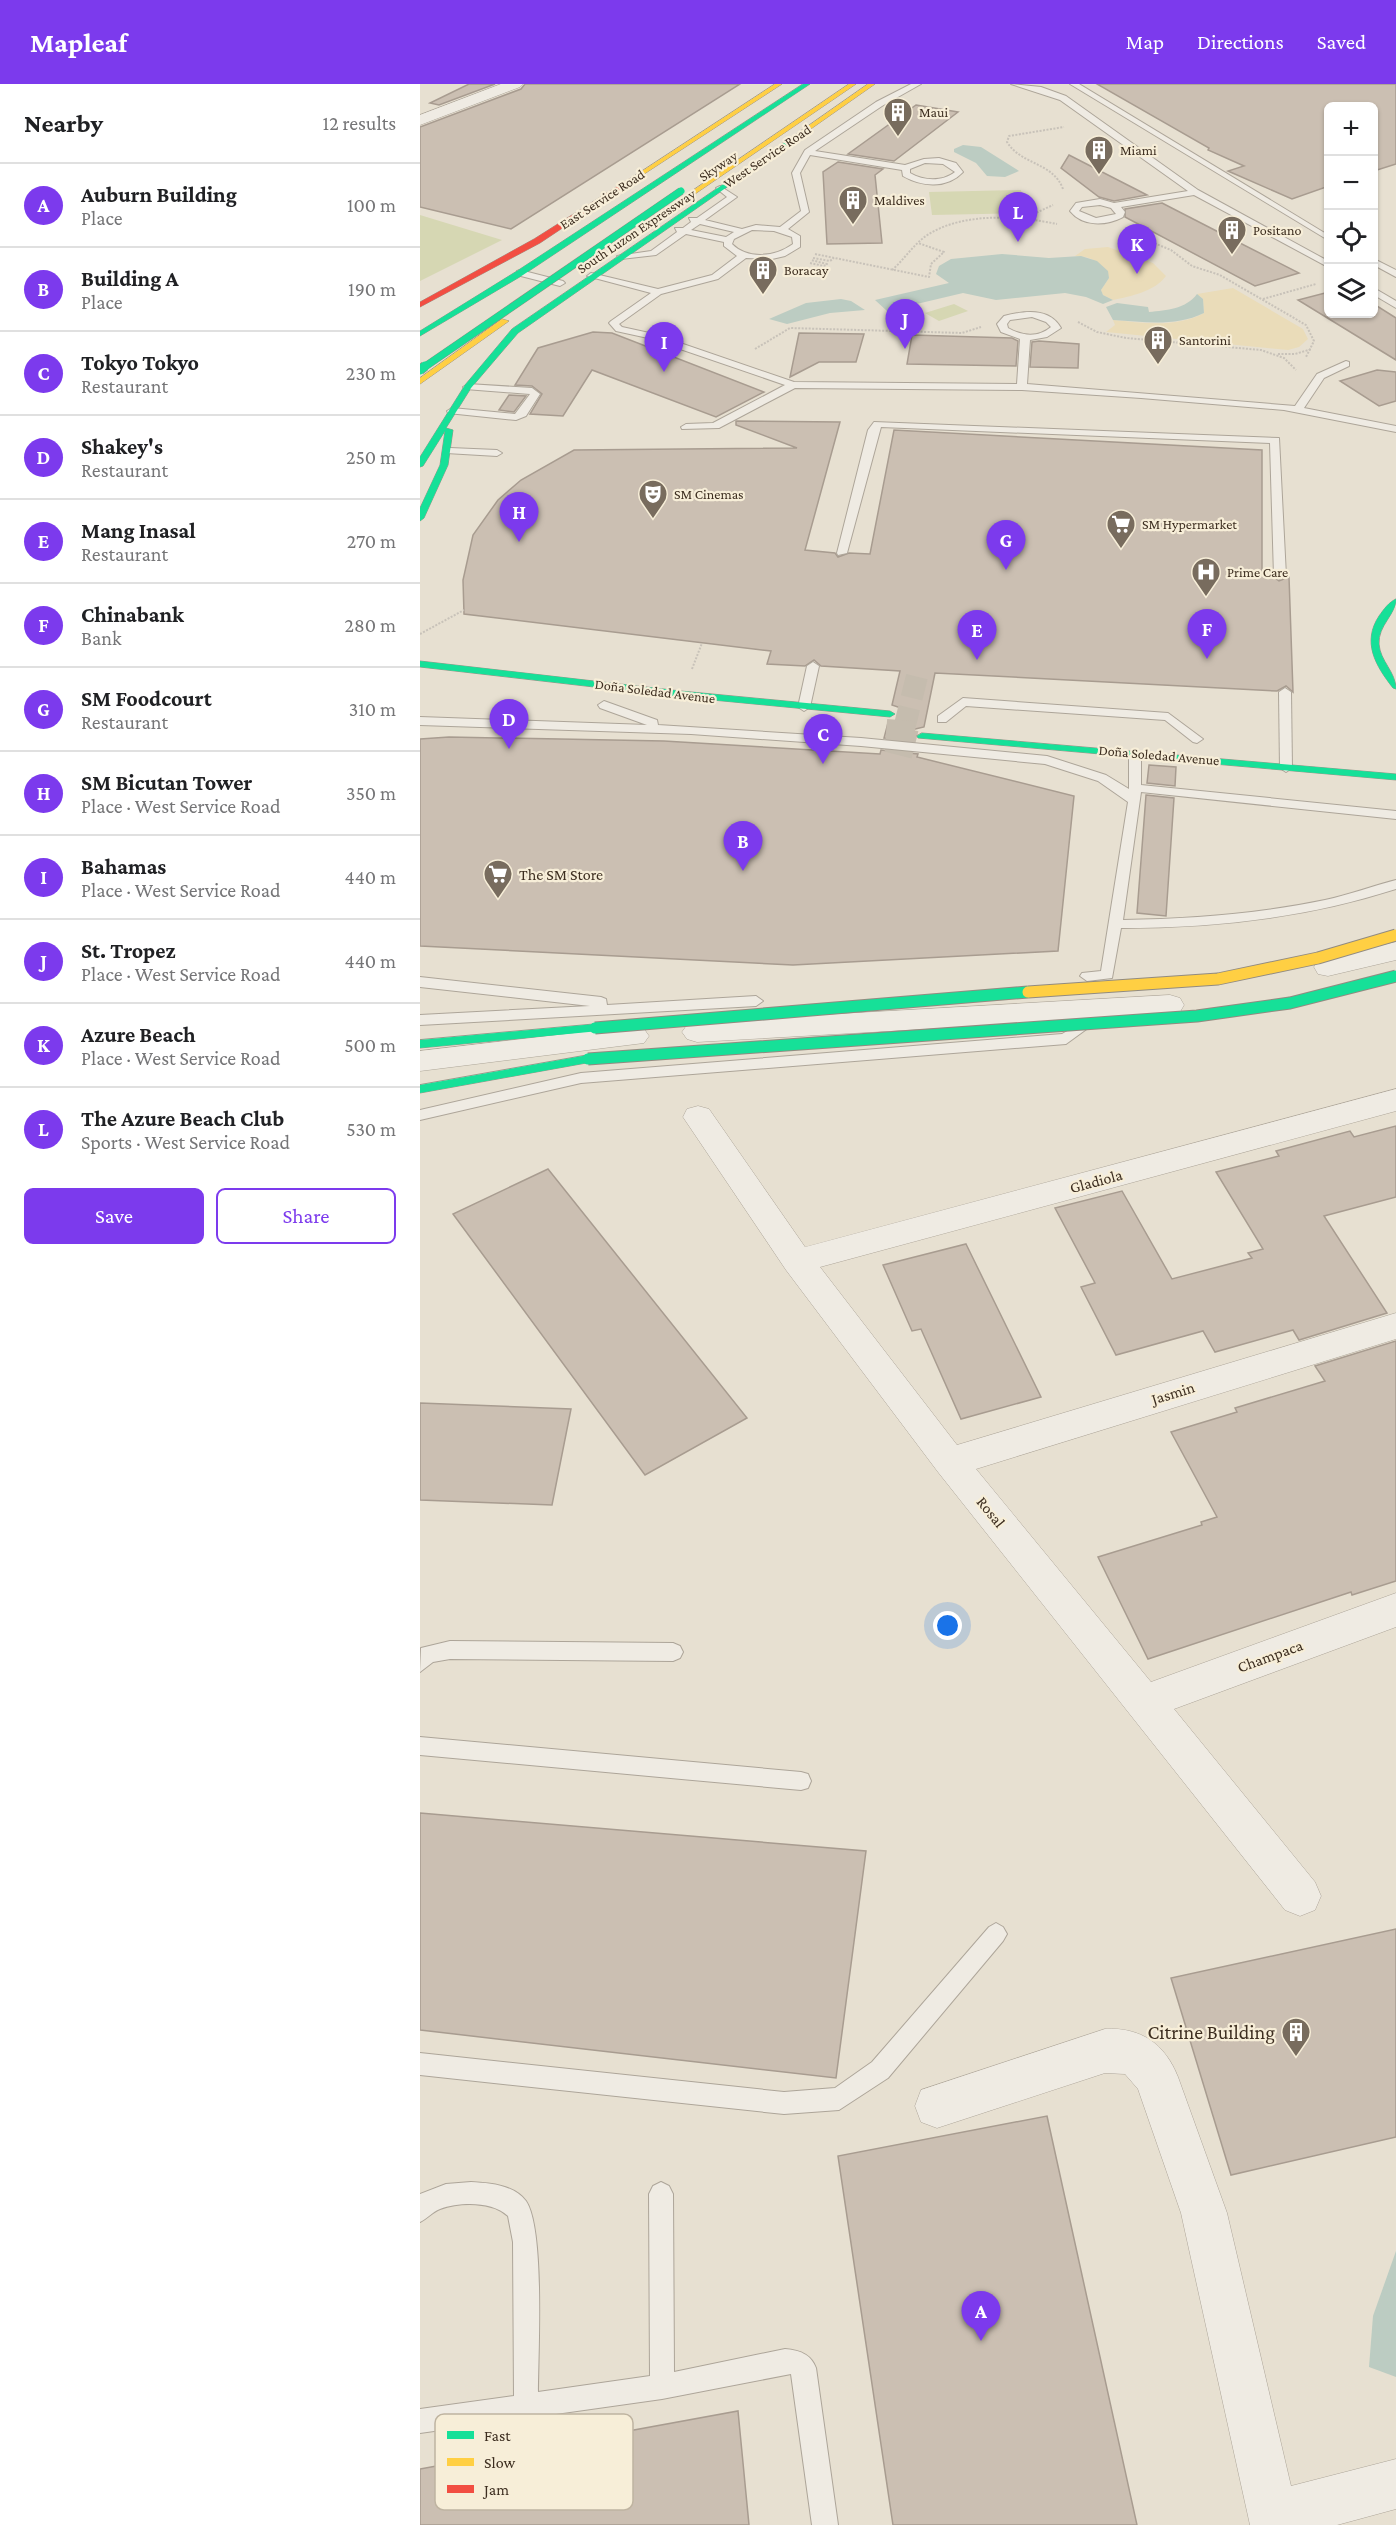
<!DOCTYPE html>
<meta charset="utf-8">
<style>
body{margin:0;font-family:"Crimson Pro",serif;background:#f6f6f6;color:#202124}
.controls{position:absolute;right:18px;top:18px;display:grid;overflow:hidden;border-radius:9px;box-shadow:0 2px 4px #0004}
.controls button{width:54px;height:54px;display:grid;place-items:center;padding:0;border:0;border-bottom:2px solid #e0e0e0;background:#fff;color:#202124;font:30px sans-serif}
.you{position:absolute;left:528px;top:1542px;width:21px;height:21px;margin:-15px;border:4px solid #fff;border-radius:50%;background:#1a73e8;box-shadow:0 0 0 9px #1a73e833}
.badge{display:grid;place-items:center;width:39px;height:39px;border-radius:50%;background:#7c3aed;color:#fff;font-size:20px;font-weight:700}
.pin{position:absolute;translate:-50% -50px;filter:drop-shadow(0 2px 3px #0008)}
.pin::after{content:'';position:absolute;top:32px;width:21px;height:18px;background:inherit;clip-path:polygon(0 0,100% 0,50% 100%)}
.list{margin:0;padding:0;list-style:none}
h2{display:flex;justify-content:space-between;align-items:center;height:78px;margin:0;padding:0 24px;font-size:26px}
h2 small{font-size:20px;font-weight:400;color:#757577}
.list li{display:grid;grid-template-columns:39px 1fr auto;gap:18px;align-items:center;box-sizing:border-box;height:84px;padding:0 24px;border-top:2px solid #e0e0e0}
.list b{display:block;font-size:22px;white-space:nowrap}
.list p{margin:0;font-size:20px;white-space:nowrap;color:#757577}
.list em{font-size:20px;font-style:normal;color:#757577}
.actions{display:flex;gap:12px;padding:18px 24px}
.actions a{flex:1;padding:14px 0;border:2px solid #7c3aed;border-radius:9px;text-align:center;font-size:21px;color:#7c3aed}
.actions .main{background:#7c3aed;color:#fff}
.icon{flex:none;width:33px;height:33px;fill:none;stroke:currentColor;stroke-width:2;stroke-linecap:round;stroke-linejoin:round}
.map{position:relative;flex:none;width:976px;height:2441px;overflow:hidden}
header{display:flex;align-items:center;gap:36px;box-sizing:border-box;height:84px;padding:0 30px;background:#7c3aed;color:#fff}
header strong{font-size:28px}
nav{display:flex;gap:33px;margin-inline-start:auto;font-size:21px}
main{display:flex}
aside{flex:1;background:#fff}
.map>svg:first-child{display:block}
</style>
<header>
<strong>Mapleaf</strong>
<nav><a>Map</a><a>Directions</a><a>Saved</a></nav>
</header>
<main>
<aside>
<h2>Nearby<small>12 results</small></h2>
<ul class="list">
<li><span class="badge">A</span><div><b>Auburn Building</b><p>Place</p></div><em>100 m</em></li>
<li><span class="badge">B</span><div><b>Building A</b><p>Place</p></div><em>190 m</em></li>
<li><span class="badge">C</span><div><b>Tokyo Tokyo</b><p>Restaurant</p></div><em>230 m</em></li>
<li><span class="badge">D</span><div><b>Shakey's</b><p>Restaurant</p></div><em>250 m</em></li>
<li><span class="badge">E</span><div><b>Mang Inasal</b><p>Restaurant</p></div><em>270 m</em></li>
<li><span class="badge">F</span><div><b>Chinabank</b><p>Bank</p></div><em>280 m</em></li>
<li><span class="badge">G</span><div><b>SM Foodcourt</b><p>Restaurant</p></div><em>310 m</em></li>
<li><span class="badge">H</span><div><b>SM Bicutan Tower</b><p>Place · West Service Road</p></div><em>350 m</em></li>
<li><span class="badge">I</span><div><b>Bahamas</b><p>Place · West Service Road</p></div><em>440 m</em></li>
<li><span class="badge">J</span><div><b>St. Tropez</b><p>Place · West Service Road</p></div><em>440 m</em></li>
<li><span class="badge">K</span><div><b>Azure Beach</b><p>Place · West Service Road</p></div><em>500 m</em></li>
<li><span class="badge">L</span><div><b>The Azure Beach Club</b><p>Sports · West Service Road</p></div><em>530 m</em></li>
</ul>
<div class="actions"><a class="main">Save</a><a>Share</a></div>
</aside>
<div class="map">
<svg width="976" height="2441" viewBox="0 0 976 2441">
<rect width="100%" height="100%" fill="#e7e0d1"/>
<g fill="#d6d7b3">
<path d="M601,106l5,23 -94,2 -3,-23z"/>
<path d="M0,131l82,25 -82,41z"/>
<path d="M534,220l14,7 -29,10 -14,-8z"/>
</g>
<g fill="#eadcb9">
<path d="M688,163l45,16 13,13c-12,16 -35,20 -53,24l-10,-5 -2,-5 8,-12c-7,-15 -17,-22 -34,-22l10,-7z"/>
<path d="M813,204l70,41 5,10 -9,8 -11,3 -182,-18 9,-7 -2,-5c32,3 63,8 91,-7l-1,-14 -6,-5z"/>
</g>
<g fill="#bcccc2">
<path d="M543,61l18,2 38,24 -14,6 -18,-1 -11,-13 -22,-11v-3z"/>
<path d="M582,170l47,4 32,-2 16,5 11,10 1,7 -8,12 2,5 10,5 -10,4 -17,-7 -21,-4 -69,7 -33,-7 -76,18 -12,-11 74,-17 -13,-9 3,-8 12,-7z"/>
<path d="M777,210l6,5 1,14c-29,14 -59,9 -91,7l-7,-13 11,-4 31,4 1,5c18,-2 37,-3 48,-18z"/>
<path d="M421,215l10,2 14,9 -35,3 -43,11 -18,-5 37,-16z"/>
<path d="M976,2167v126l-27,-10 4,-51z"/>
</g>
<g fill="#cbbfb2" stroke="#a89c90" stroke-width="1.5">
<path d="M49,0h26l-56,21 -9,-2z"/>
<path d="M105,0h215l-229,145 -91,-22v-80l101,-38z"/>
<path d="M677,0h299v80l-22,7v-65h-45v80l-37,13 -64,-28 16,-5 -36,-16 1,-2z"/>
<path d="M496,21l42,7 -64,49 -46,-7z"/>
<path d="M649,71l78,40 -33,6 -15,-4 -38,-29z"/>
<path d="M418,78l45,7 -8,6 7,68 -55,1 -4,-72z"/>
<path d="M742,119l72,37 65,33 -44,13 -130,-69v-8z"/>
<path d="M909,208v22h45v-10l22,14v42l-98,-60z"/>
<path d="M173,248l19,1 152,59 -48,25 -124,-47 -29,46 -33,-2 12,-20 -10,-8 -17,-1 23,-37z"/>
<path d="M379,249l65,1 -8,28h-37l-29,15z"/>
<path d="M492,251l100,3 6,3 -2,25 -109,-2z"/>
<path d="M619,257l40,3 -1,24 -48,-1 2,-25z"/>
<path d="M957,286l19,2v29l-17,5 -39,-25z"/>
<path d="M89,311l17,1 -12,16 -15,-2z"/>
<path d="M316,337l104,1 -35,128 30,3 3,4 11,-4 21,1 24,-124 368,20v125l10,1 7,5 10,-4 4,115 -7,-6 -9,5 -342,-18 -11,54 -13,3 -3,5 2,5 -26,-2 4,-15 11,-2 5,-6 -3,-7 -9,-3 8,-34 -79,-5 -7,-6 -9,6 -38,-2 4,-13 -307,-37 -1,-34 10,-45 25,-35 23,-20 53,-30 223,-2 -61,-23z"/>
<path d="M29,653l215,4 216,13 1,-4 37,4 -1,3 157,39 -16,155 -265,14 -373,-19v-207z"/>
<path d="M729,681l27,2 -1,19 -28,-3z"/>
<path d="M726,711l28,3 -8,118 -29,-3z"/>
<path d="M976,1042v71l-72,19 63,97 -88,27 -6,-10 -78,22 -12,-21 -87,24 -35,-68 14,-4 -40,-75 67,-17 50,88 80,-21 -4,-5 15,-4 -47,-77 63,-16 -3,-5 74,-20 4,6z"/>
<path d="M128,1085l199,249 -102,57 -192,-261z"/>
<path d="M546,1160l75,153 -80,22 -40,-90 -9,2 -29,-66z"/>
<path d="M976,1257v240l-44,14 -1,-3 -203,67 -50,-102 104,-32 -1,-3 16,-5 -46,-85 66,-20 -2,-4 90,-27 -10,-15z"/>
<path d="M0,1319l151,6 -19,96 -132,-5z"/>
<path d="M0,1729l446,38 -30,227 -416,-48z"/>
<path d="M976,1845v208l-165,38 -60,-197z"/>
<path d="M627,2032l90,409h-244l-55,-369z"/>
<path d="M318,2327l11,114h-329v-56z"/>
</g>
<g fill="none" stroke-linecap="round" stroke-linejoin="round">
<path stroke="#c5bcae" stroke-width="22" stroke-dasharray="22 10" stroke-linecap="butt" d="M484,645l14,-57"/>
<path stroke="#c5bcae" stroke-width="28" stroke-dasharray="28 14" stroke-linecap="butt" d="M478,671l7,-28"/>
<path stroke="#c5bcae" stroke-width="28" stroke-dasharray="28 14" stroke-linecap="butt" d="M466,649l36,3"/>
<g stroke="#ada599" stroke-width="2">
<g id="lane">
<path d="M491,0h10l-39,22 -67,45 90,14 19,-6 15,-1 17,5 7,9c-16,17 -41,15 -60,4l-1,-6 -92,-15 -10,18 9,39 -21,17 12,7v11l-15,9 -13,3 -26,-1 -28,21 -57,15 -42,30 3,3 32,7 140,48 223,2 3,-45 -19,-7 -4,-8 7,-8c20,-5 45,-9 57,12l-14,9 -17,3 -3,44 268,22 22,-32 29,-13 3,1v4l-25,12 -20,30 92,18v6l-112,-22 -143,-12 -119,-8 -227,-2 -76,40 -37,1 -1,-2 5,-3 27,-1 72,-38 -137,-47 -32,-7 -7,-8 2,-2 40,-28 -64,-17 4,-3 67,16 54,-14 25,-19 -13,-10v-4l-38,-8 -30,21 -35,4 -4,-3 34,-5 26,-19 -2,-4h8l8,-6 -2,-4h8l30,-21 -11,-9 4,-2 17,11 -32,23 37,9 14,-4 24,2 21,-16 -9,-38 13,-23 71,-48zM505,79l18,1 12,8c-13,10 -31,9 -45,1v-4zM280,140l34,8 -8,5 -35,-7zM332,146l22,1 18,6 1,7c-18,13 -45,16 -61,0l2,-5zM612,233l14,5 5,5c-13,11 -29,9 -43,1l-1,-4 3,-4z"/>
<path d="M591,0l30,3 25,9 132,94 130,71v6l-134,-72 -73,12 4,5 -2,5c-17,9 -40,10 -53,-6l6,-8 24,-4 14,4 74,-12 -128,-91zM680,121l11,3 5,6 -20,4 -17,-7 3,-4z"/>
<path d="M650,0h9l249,151v5z"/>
<path d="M954,175l22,11v7l-22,-12z"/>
<path d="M100,186l43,11 2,2 -5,3 -43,-11v-4z"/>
<path d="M954,204l22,13v7l-22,-13z"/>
<path d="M48,300l64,4 8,6 -14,22 -10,4 -68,-7 -1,-2 5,-3 63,6 15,-20 -65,-5 -2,-2z"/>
<path d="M454,338l405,16 7,138 -6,3 -6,-3 -4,-133 -389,-16 -34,126 -9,2 -1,-2 31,-123z"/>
<path d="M30,364l47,2 5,3 -5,3 -51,-3 -1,-2z"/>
<path d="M393,578l6,4 -9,41 -6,4 -6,-4 9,-41z"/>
<path d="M865,604l6,4 1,76 -6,4 -6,-4 -1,-76z"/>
<path d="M543,614l205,15 35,26 -6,4 -4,-1 -28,-22 -199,-14 -20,16h-8v-6z"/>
<path d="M184,617l53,19 1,5 203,13 186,18 59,19 23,14v-36l6,-4 6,4v32l255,26v8l-255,-27 -18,128c68,-1 135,-6 202,-20 24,-5 47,-14 71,-20v9c-90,29 -181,39 -275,39l-9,50 -25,3 -7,-5 2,-3 19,-2 27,-169 -30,-21 -53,-17 -184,-18 -170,-12 -271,-9v-8l227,8 -47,-17 -2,-3z"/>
<path d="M0,893l181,20 5,2 1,6 149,-9 7,5 -7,5 -336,19v-10l170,-9 -170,-19z"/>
<path d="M661,939l7,5 -22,16 -485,39 -161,37v-10l161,-37 481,-39z"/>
<path d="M30,1557l223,2 7,3 3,6 -3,6 -7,3 -223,-2 -17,3 -13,10 1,-24z"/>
<path d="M0,1653l381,35 7,2 3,7 -3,7 -7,2 -381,-35z"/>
<path d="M576,1839l7,4 4,7 -4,7 -115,137 -49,32 -55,4 -364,-39v-22l364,39 51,-4 37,-26 117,-135z"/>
<path d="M51,2098c19,1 43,3 55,19 19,28 12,153 12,191l112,-16 -1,-182 4,-8 8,-4 8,4 4,8 1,178 111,-23c14,1 26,5 31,19l22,157h-26l-21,-151 -129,25 -242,34v-24l94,-13 -1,-154 -5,-26c-16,-15 -48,-14 -68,-7 -8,3 -12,9 -20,13v-28l26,-10z"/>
</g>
</g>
<g stroke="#ada599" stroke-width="1">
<g id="street">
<path d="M81,0h22l-3,3 -100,38v-10z"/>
<path d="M976,858v18l-68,16 -10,-2 -4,-7 4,-7z"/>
<path d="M750,911l10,3 4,7 -4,7 -10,3 -473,27 -10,-3 -5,-7 5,-7 10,-3z"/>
<path d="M214,942l10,3 5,7 -5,7 -224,28v-20z"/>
<path d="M976,1005v22l-576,156 137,178 439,-132v26l-420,130 175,213 245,-89v34l-222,82 141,173 6,14 -6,14 -15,6 -15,-6 -347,-438 -152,-202 -103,-153 4,-8 11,-3 11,3 96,138z"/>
<path d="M685,1945c36,-2 60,15 73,48l49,136 64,273 105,-27v50l-59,16h-87l-69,-312 -43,-124 -13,-15 -20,-1 -168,55 -16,-6 -6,-16 6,-16z"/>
</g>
</g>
<g stroke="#9c958a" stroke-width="1">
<g id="fast">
<path d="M383,0h7l-287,191 -103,61v-5l97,-60z"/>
<path d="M381,47l5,1 -288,201 -47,55 -25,40 7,2 -5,35 -24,53 -4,3v-13l20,-43 5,-34 -22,35 -3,1v-10l45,-72 47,-56z"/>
<path d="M976,515c0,16 -18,26 -17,45 1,17 17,28 17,45l-3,-1c-18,-23 -31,-46 -14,-72 5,-7 10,-14 17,-17z"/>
<path d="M0,577l261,30 209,20 5,3 -5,3 -209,-20 -261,-30z"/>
<path d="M502,649l474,41v6l-478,-42 -1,-2z"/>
<path d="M175,940l4,1 2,3 -2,3 -179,17v-8z"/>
<path d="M168,971l6,4 -2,3 -172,31v-8z"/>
</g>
</g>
<g stroke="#9c958a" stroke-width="1">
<g id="slow">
<path d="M355,0h7l-144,94 -5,-1z"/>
<path d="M429,0h7l-205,140 -6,-1z"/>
<path d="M448,0h7l-70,49h-4v-2z"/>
<path d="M82,235l7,2 -89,63v-6z"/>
</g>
</g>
<g stroke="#9c958a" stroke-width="1">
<path id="jam" d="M214,92l5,1 -99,66 -120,64v-5l114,-63z"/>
</g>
<g stroke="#c8c2b9" stroke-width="2" stroke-dasharray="2 1.5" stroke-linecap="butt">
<path d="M643,105c-10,-27 -42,-24 -56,-47l2,-6 55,-9"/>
<path d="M607,133l26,-12"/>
<path d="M712,150l39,16 21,16 28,9 86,50 8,16 -8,16"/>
<path d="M395,170l114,23 2,-13 13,-12 -26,-9"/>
<path d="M393,174l17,3 4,-3"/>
<path d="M390,179l14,3 3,-2 -16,-4"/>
<path d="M472,186c13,-11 22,-27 37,-36 36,-22 89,-18 128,-10"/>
<path d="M843,215l53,-15"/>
<path d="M658,238l19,10 29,6 135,12 23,8 12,12"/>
<path d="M335,265l35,-21 172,5 19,-6"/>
<path d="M858,270h17l17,-5"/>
<path d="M0,550l44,-24"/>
<path d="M272,585l10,-26"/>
</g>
<use href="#lane" fill="#efebe3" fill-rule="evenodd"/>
<use href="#street" fill="#efebe3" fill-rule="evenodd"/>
<use href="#fast" fill="#16e098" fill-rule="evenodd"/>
<use href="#slow" fill="#ffcf43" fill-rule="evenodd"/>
<use href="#jam" fill="#f24e42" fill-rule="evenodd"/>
<g stroke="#928b80" stroke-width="8" stroke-linecap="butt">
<path id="fast-bridge-far2" d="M3,284l258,-177"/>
</g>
<g stroke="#928b80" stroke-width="10" stroke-linecap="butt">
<path id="fast-bridge-far1" d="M0,286l5,-4"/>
</g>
<g stroke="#928b80" stroke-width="13" stroke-linecap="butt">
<g id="fast-bridge">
<path d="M175,944l433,-36"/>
<path d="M168,975l609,-43 93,-13 106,-27"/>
</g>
</g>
<g stroke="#928b80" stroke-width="13" stroke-linecap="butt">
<path id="slow-bridge" d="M608,908l190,-13 100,-21 78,-23"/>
</g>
<use href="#fast-bridge-far2" stroke="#16e098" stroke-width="7"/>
<use href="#fast-bridge-far1" stroke="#16e098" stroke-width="9"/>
<use href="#fast-bridge" stroke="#16e098" stroke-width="11"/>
<use href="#slow-bridge" stroke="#ffcf43" stroke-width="11"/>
</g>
<defs>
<g id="building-pin" transform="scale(1.5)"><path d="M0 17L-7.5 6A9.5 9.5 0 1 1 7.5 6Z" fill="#786c5e" stroke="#f7eed8"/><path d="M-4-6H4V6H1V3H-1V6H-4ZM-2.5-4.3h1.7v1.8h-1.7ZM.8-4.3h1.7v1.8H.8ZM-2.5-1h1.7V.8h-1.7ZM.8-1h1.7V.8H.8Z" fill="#fff"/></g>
<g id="theatre-pin" transform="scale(1.5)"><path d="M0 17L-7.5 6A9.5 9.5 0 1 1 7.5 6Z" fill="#786c5e" stroke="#f7eed8"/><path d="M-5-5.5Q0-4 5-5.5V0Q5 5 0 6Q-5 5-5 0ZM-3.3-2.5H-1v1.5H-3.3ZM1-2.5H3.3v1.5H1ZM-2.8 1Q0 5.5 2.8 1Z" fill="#fff"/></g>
<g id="supermarket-pin" transform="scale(1.5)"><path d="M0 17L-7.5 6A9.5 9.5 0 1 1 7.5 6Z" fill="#786c5e" stroke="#f7eed8"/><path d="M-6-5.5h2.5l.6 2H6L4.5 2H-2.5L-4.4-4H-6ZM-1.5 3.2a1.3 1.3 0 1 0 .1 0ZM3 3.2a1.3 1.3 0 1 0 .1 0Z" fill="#fff"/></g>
<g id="hospital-pin" transform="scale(1.5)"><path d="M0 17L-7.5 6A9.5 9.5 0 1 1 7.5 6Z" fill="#786c5e" stroke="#f7eed8"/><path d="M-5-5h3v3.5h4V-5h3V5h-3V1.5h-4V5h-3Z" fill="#fff"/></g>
</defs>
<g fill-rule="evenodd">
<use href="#building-pin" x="478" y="28"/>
<use href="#building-pin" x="679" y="66"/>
<use href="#building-pin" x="433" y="116"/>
<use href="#building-pin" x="812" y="146"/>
<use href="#building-pin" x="343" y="186"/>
<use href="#building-pin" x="738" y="256"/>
<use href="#theatre-pin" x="233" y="410"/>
<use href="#supermarket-pin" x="701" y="440"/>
<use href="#hospital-pin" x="786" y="488"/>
<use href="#supermarket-pin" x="78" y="790"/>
<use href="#building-pin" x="876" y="1948"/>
</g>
<g text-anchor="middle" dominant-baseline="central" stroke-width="4.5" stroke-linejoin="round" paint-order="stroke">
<g font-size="14" fill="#3d2e20" stroke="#f7eed8" text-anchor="start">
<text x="499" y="28">Maui</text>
<text x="700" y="66">Miami</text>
<text x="454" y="116">Maldives</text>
<text x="833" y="146">Positano</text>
<text x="364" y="186">Boracay</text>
<text x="759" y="256">Santorini</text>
<text x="254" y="410">SM Cinemas</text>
<text x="722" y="440">SM Hypermarket</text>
<text x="807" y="488">Prime Care</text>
</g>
<g font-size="14" fill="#3d2e20" stroke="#f7eed8">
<text transform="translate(347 72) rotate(-34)">West Service Road</text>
<text transform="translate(298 82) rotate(-34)">Skyway</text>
<text transform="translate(182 115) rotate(-33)">East Service Road</text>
<text transform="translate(216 147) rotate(-34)">South Luzon Expressway</text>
<text transform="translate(235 607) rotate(7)">Doña Soledad Avenue</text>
<text transform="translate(739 671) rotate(5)">Doña Soledad Avenue</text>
</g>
<g font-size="16" fill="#3d2e20" stroke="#f7eed8" text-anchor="start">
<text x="99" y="790">The SM Store</text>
</g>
<g font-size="16" fill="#3d2e20" stroke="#f7eed8">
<text transform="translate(676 1097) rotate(-15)">Gladiola</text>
<text transform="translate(753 1309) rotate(-17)">Jasmin</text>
<text transform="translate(571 1428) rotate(51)">Rosal</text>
<text transform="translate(850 1572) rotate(-20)">Champaca</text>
</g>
<g font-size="20" fill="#3d2e20" stroke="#f7eed8" text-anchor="end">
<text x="855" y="1948">Citrine Building</text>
</g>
</g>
<rect x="15" y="2330" width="198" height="96" rx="9" fill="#f7eed8" stroke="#bfb4a1" stroke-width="1.5"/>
<rect x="27" y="2347" width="27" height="8" fill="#16e098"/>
<rect x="27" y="2374" width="27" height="8" fill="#ffcf43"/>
<rect x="27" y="2401" width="27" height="8" fill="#f24e42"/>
<g font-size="16" fill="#3d2e20">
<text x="64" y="2357">Fast</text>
<text x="64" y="2384">Slow</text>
<text x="64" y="2411">Jam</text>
</g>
</svg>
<div class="controls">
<button>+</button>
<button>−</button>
<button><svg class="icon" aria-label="locate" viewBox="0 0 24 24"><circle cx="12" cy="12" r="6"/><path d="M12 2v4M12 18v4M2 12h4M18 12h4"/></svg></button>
<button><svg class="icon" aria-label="layers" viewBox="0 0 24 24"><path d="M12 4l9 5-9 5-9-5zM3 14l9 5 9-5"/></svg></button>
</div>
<div class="you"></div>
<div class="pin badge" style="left:561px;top:2257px">A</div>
<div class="pin badge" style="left:323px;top:787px">B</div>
<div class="pin badge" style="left:403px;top:680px">C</div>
<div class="pin badge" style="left:89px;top:665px">D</div>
<div class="pin badge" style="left:557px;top:576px">E</div>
<div class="pin badge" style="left:787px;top:575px">F</div>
<div class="pin badge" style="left:586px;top:486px">G</div>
<div class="pin badge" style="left:99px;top:458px">H</div>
<div class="pin badge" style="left:244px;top:288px">I</div>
<div class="pin badge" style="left:485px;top:265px">J</div>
<div class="pin badge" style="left:717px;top:190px">K</div>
<div class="pin badge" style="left:598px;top:158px">L</div>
</div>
</main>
